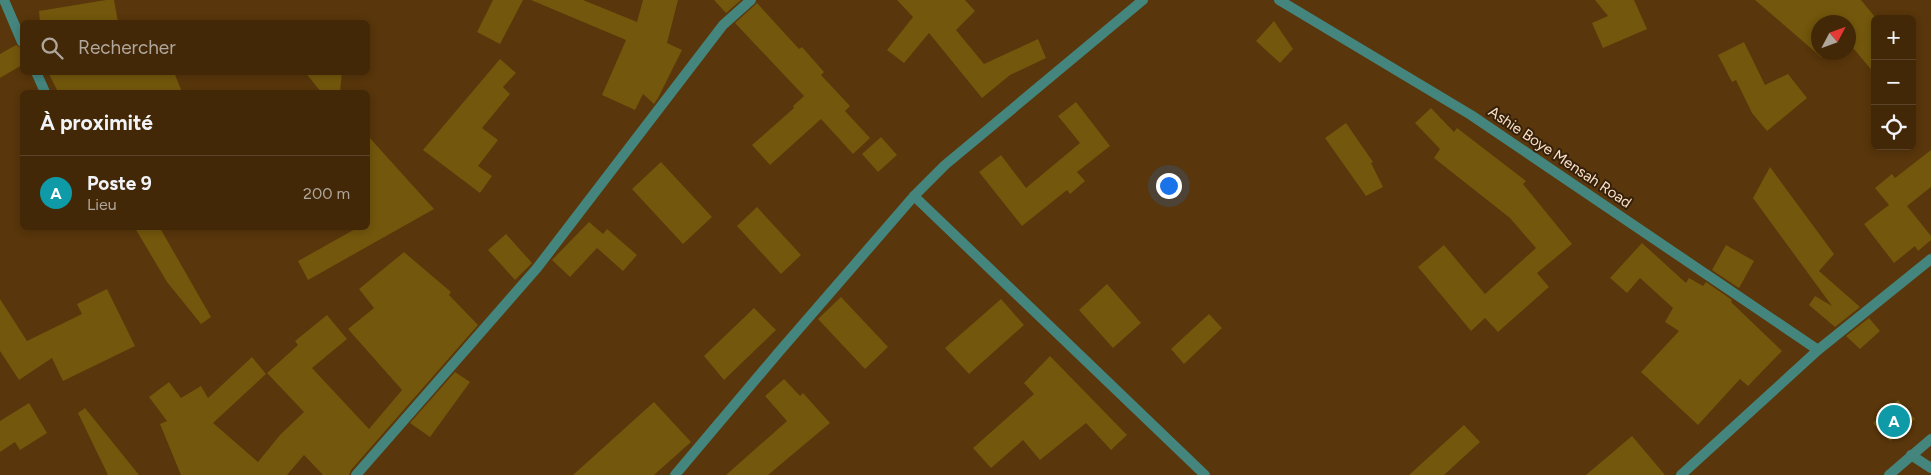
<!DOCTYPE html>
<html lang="fr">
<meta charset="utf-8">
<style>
body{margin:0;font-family:Figtree,sans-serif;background:#4d3416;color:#f1f3f6}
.controls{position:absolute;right:15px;top:15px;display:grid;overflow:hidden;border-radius:8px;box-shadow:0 2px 8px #0003}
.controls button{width:45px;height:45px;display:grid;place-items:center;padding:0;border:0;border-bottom:1px solid #5b4429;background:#432808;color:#f1f3f6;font:25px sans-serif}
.compass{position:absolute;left:1811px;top:15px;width:45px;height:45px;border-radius:50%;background:#432808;box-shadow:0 2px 8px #0003;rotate:49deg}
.you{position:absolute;left:1168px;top:185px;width:18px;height:18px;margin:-12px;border:4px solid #fff;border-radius:50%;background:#1a73e8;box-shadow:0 0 0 8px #1a73e833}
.badge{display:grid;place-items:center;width:32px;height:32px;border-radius:50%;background:#d6ab8b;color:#fff;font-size:16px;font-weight:700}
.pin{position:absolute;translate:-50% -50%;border:2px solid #fff;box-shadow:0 1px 5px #0006}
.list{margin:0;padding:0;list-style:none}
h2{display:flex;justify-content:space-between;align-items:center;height:65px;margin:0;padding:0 20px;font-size:21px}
h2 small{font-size:16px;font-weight:400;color:#afa69c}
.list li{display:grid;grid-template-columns:32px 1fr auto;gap:15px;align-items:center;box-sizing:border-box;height:75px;padding:0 20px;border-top:1px solid #5b4429}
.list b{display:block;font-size:19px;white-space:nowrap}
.list p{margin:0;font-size:16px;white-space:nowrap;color:#afa69c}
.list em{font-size:16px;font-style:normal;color:#afa69c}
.icon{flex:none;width:28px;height:28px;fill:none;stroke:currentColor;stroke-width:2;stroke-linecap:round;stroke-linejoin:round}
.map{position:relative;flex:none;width:1931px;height:475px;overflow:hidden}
.search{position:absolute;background:#432808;box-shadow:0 2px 8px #0003;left:20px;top:20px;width:350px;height:55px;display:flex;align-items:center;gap:12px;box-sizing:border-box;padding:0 18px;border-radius:8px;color:#afa69c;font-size:19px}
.panel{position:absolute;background:#432808;box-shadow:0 2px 8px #0003;left:20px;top:90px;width:350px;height:140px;border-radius:8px}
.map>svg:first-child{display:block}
</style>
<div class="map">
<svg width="1931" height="475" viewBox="0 0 1931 475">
<rect width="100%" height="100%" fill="#59360b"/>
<g fill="#73570c">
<path d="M106,0h8l4,22h-78l-1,-11z"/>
<path d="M493,0h30l-23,44 -23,-12z"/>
<path d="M531,0h52l54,22 6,-22h35l-11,43 15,7 -24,48 -4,6 -11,-10 -8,16 -33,-15 24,-55z"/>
<path d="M714,0h27l-15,13z"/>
<path d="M897,0h68l10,11 -19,19 28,34 54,-25 8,19 -36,17 -28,23 -53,-65 -25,30 -17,-13 26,-33z"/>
<path d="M1595,0h39l13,29 -44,19 -11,-25 16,-7z"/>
<path d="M1755,0h106l14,17v57l-27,-32v-20h-30v30h7l-4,5z"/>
<path d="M757,3l42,46 3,-2 22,25 -3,3 29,31 -5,5 25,27 -17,16 -32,-35 -51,46 -18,-20 42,-37 -1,-2 11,-10 -69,-73z"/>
<path d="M1274,21l19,28 -13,14 -24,-22z"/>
<path d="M1744,42l21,43 23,-11 19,24 -40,33 -15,-18 -16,-33 -4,2 -14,-27z"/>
<path d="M16,45l6,4v16l-22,13v-24z"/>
<path d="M500,59l16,14 -13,14 7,7 -28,34 16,12 -20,26 14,10 -12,17 -57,-43z"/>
<path d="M48,72h126l8,20h-124z"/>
<path d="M305,72h37l-2,20h-19z"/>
<path d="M1076,102l34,44 -33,26 8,9 -15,13 -3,-4 -45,36 -43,-54 22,-17 25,33 54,-45 -22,-27z"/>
<path d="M1431,108l23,24 3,-4 69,53 -3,3 49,60 -35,29 12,14 -51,45 -13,-14 -14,13 -53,-64 26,-22 41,49 51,-46 -26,-30 -76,-60 6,-9 -25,-26z"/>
<path d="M1346,123l27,39 -2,1 12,24 -17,9 -41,-58z"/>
<path d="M368,136l66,73 -126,71 -10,-19 59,-33h11z"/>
<path d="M881,137l16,18 -19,17 -16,-18z"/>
<path d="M1931,150v37l-24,19 24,30v4l-13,11 -3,-5 -21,17 -30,-39 25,-19 -14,-17 17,-14 3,4z"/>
<path d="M661,162l51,55 -29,27 -51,-55z"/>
<path d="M1770,167l64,87 -15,17 41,36 -25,20 -26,-22 6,-9 17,10 -79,-108z"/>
<path d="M757,207l44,48 -20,19 -44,-48z"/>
<path d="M589,222l14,12 4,-5 30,26 -14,16 -26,-23 -27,29 -18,-17z"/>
<path d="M135,228h25l51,89 -10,7 -34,-42z"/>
<path d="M506,234l26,29 -17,17 -27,-30z"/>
<path d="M1642,243l44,40 3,-5 14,8 3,-4 26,18 -1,2 51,49 -34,35 -8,-7 -42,46 -57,-53 38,-41 -14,-9 8,-14 -33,-30 -13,15 -17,-15z"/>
<path d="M1726,245l28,16 -15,27 -27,-18z"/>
<path d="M404,252l47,40 -2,3 29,30 -127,145 -2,5h-26l-19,-20 -17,20h-106l-21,-51 7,-3 -18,-24 20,-15 12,16 20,-12 7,12 44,-41 14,17 -53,49 45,39 22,-27 24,-23 -37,-39 31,-28 -3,-4 32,-26 20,24 -35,29 57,61 33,-39 -54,-61 26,-21 -15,-19z"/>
<path d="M1107,284l34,39 -28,25 -34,-38z"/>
<path d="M107,289l28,57 -72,35 -11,-23 -33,22 -19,-29v-52l27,42 55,-27 -5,-10z"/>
<path d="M841,297l47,50 -23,22 -47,-50z"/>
<path d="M1001,299l23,26 -55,49 -24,-26z"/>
<path d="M754,308l22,22 -52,50 -20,-24z"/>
<path d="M1209,314l13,14 -38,36 -13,-15z"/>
<path d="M1869,318l11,13 -20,18 -14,-13z"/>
<path d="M1050,356l77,79 -16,15 -25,-27 -46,37 -17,-20 -32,28 -18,-20 61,-54 -10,-11z"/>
<path d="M455,372l15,10 -40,55 -20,-14z"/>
<path d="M784,379l16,17 3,-3 27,30 -62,52h-42l61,-54 -22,-25z"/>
<path d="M1898,400l17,19 -25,22 -17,-18z"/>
<path d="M654,402l37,40 -37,33h-81z"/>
<path d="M29,403l18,30 -27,17 -5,-8 -15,10v-31z"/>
<path d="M85,408l54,67h-31l-30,-62z"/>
<path d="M1464,425l16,17 -36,33h-35z"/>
<path d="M1632,436l33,39h-79z"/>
</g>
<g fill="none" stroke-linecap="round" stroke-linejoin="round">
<g stroke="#44867e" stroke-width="10">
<path d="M4,0l18,42"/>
<path d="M1143,0l-198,165 -31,31 291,279"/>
<path d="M1279,0l192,115 347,235"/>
<path d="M36,72l9,20"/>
<path d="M1911,455l20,13"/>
<path d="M356,475l181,-207 186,-243 28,-25"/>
<path d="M675,475l103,-122 136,-157"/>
<path d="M1681,475l137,-125 113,-91"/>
<path d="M1889,475l42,-36"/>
</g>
</g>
<g text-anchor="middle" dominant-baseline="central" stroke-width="4" stroke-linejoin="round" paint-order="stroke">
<g font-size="15" fill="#fce0c6" stroke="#35210b">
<text transform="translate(1560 157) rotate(34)">Ashie Boye Mensah Road</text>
</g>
</g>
</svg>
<div class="controls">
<button>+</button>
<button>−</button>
<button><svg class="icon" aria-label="locate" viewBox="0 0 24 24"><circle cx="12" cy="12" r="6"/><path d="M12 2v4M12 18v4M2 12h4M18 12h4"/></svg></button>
</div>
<svg class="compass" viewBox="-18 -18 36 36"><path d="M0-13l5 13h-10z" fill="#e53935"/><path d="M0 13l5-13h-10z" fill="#afa69c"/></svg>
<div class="you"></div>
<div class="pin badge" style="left:1894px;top:421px;background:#0f9aa8">A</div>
<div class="search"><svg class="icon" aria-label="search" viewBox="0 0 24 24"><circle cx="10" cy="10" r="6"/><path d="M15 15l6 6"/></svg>Rechercher</div>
<section class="panel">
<h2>À proximité<small></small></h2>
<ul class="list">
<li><span class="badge" style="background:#0f9aa8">A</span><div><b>Poste 9</b><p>Lieu</p></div><em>200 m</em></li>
</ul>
</section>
</div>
